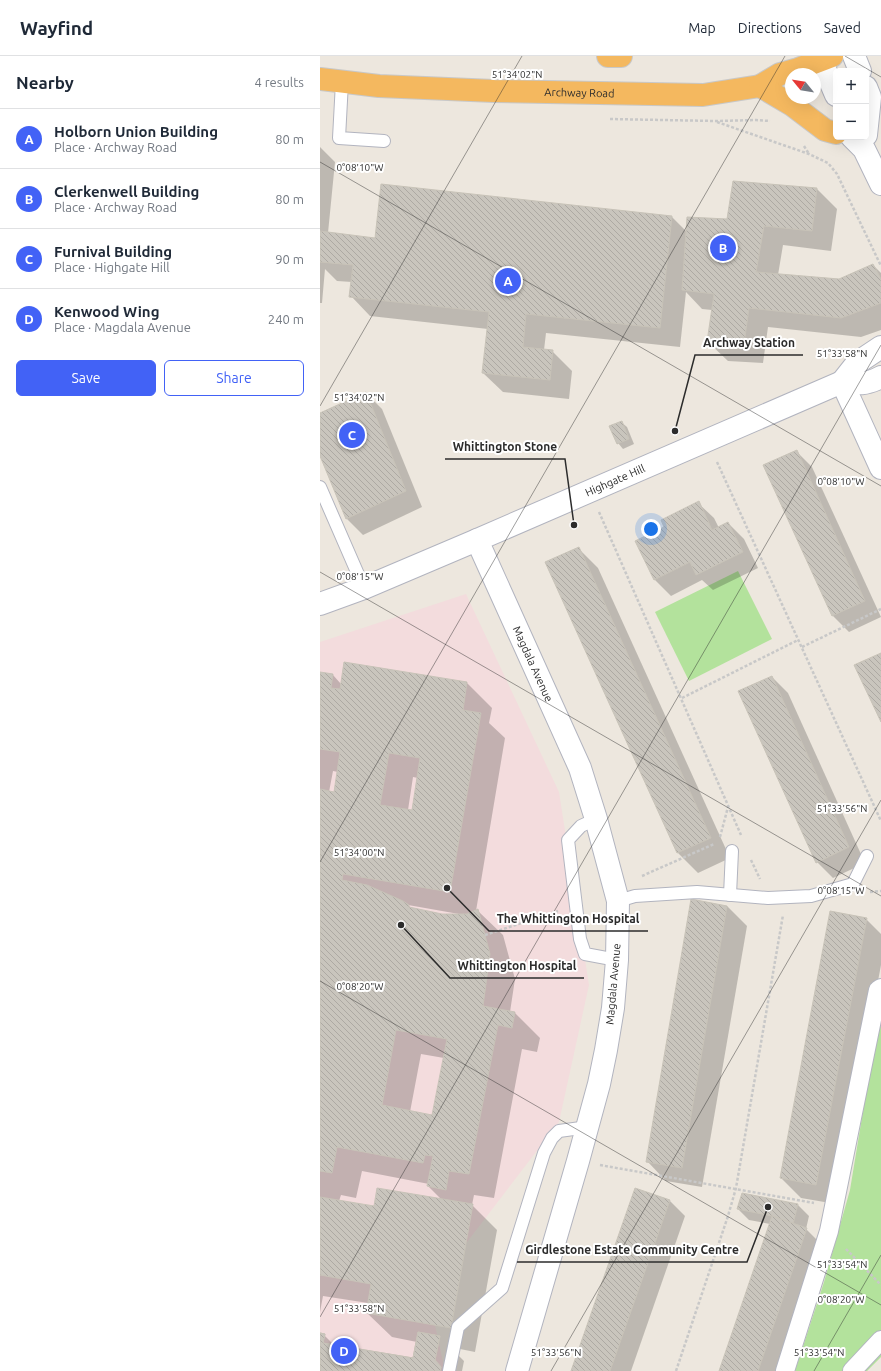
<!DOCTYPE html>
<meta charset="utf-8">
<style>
body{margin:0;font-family:Ubuntu,sans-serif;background:#f6f6f7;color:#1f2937}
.controls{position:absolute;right:12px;top:12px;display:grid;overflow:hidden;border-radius:6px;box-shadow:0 4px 16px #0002}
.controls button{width:36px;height:36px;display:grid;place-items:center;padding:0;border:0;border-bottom:1px solid #e0e1e3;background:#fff;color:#1f2937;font:20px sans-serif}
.compass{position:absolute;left:465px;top:12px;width:36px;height:36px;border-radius:50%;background:#fff;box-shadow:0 4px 16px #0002;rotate:300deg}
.you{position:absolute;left:331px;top:473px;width:14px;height:14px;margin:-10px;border:3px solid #fff;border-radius:50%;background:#1a73e8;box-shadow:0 0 0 6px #1a73e833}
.badge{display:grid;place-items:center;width:26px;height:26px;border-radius:50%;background:#4262f6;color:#fff;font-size:13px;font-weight:700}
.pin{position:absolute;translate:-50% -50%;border:2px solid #fff;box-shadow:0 1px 4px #0006}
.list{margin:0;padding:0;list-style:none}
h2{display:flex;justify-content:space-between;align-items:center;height:52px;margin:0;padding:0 16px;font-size:17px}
h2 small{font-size:13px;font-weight:400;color:#747a83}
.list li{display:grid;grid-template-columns:26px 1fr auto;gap:12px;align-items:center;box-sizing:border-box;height:60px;padding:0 16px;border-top:1px solid #e0e1e3}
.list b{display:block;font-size:15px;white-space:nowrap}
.list p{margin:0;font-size:13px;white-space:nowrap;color:#747a83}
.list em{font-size:13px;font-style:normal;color:#747a83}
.actions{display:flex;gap:8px;padding:12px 16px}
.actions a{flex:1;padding:9px 0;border:1px solid #4262f6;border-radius:6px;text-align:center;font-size:14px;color:#4262f6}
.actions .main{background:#4262f6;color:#fff}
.map{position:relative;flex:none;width:561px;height:1315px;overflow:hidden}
header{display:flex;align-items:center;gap:24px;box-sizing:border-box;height:56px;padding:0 20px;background:#fff;border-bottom:1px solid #e0e1e3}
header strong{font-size:19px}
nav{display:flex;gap:22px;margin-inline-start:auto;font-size:14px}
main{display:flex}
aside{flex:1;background:#fff}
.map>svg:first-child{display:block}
</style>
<header>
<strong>Wayfind</strong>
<nav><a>Map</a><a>Directions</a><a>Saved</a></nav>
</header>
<main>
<aside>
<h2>Nearby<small>4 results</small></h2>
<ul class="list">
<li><span class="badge">A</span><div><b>Holborn Union Building</b><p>Place · Archway Road</p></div><em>80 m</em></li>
<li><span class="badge">B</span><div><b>Clerkenwell Building</b><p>Place · Archway Road</p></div><em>80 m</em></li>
<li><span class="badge">C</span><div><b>Furnival Building</b><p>Place · Highgate Hill</p></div><em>90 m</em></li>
<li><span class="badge">D</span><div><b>Kenwood Wing</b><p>Place · Magdala Avenue</p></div><em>240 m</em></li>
</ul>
<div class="actions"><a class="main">Save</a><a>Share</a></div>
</aside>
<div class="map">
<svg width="561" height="1315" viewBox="0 0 561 1315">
<defs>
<pattern id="building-back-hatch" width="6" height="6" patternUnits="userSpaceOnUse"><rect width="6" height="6" fill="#c9c5bd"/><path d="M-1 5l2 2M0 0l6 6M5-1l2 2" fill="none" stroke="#ada9a3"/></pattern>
</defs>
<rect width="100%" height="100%" fill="#ede7de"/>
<path fill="#f3dcdd" d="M146,538l93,198 30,193 -30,137 -131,171 17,78h-125v-729z"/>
<g fill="#b3e29c">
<path d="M418,515l34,68 -83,42 -34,-69z"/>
<path d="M561,946v355l-14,14h-72l29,-89 26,-92z"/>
</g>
<g fill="#0003" fill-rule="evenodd">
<path d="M0,91l15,15 -7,71 48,6 6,-54 290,32 15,15 41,-12 6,-38 83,7 20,20 -6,42 -48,-6 -5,30 61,5 34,-15 8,8v57l-20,7 -93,-10 -5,36 -35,-2 -20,-19 4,-32 -10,-1 -16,-17 -6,55 -134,-14 -2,17 8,1 20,20 -3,28 -66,-7 -20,-19 5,-44 -118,-13 -19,-20 1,-14 -15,-1 -12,-12 -3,34h-2z"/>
<path d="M46,337l16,16 40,98 -59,28 -16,-16 -27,-66v-39z"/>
<path d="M301,366l6,5 7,17 -11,5 -5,-6z"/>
<path d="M476,395l16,16 69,150 -32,15 -16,-16 -69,-150z"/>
<path d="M378,447l16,15 5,10 9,-5 16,16 14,29 -45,22 -11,-10 -31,16 -16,-16 -19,-39 30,-14z"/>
<path d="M258,492l20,20 132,290 -32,15 -20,-20 -131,-290z"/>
<path d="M25,607l122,20 25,25 -3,15 16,15 -29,173h2l25,24 12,44 -5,33 5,1 25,25 -3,14 -15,-3 -28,149 -20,-3 -2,10 25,25 -22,122 -25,-5 14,14 -2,10h-142v-37l4,1 11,11 79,13 3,-17 -25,-5 -25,-24 1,-10 -45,-7 -3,16v-639l13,2 8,9zM13,715l5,1 -4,21 -5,-1zM93,721l5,1 -6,33 -4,-1zM88,849l51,9v1h-17l-31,-7zM101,998l23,4 -11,58 -23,-4zM42,1115l67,13 -1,2 14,14 -67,7 -36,-6 2,-6 15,3z"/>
<path d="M452,621l16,16 77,170 -32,15 -16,-16z"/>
<path d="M407,850l20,20 -45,261 -36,-6 -19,-20z"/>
<path d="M546,863l15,15v31l-45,239 -35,-6 -20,-20z"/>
<path d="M349,1144l16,16 -54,155h-59z"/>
<path d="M478,1149l11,11 -3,13 20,20 -42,122h-64l50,-147 -21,-4 -11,-11z"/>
</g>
<g fill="url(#building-back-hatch)" stroke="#c8c3b8" fill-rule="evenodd">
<path d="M413,125l84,7 -5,43 -48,-5 -8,46 83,7 34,-15 8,15v24l-40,15 -92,-10 -5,36 -37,-2 7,-48 -32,-4 5,-73 40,2z"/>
<path d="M61,128l291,32 -12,112 -134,-14 -3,33 30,3 -3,30 -68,-7 7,-61 -140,-15 4,-32 -33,-3v-31l55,7z"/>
<path d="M46,336l40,99 -60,28 -26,-63v-43z"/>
<path d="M302,365l7,18 -12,5 -8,-18z"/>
<path d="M477,394l68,151 -33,15 -69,-151z"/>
<path d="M379,445l13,29 16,-8 15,30 -47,23 -6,-13 -36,18 -19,-39 29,-14 -3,-7z"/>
<path d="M259,491l132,291 -34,15 -132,-291z"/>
<path d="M561,597v69l-27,-57z"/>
<path d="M24,606l123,20 -4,28 18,3 -31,179 -107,-18 -1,6 25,5 36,16 6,4v2l33,7h25l11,-5 12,45 -7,52 32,6 -3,16 -14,-3 -29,149 -20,-3 -3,19 -19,-4 6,-30 -8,-1 -2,8 -86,-16 -5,26 -12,-2v-382l14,3 6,-40 -20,-3v-77l13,2 -2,14 9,1zM69,697l31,5 -8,52 -32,-5zM76,974l51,9 -15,76 -50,-10z"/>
<path d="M452,620l77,171 -33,16 -78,-172z"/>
<path d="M371,843l36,7 -45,262 -36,-6z"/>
<path d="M510,855l37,7 -51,267 -36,-7z"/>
<path d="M57,1132l96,16 -22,124 -85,-15 5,-29 -51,-9v-78l54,9z"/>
<path d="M315,1132l35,12 -60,171h-39z"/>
<path d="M422,1137l56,11 -5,20 -21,-8 -35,-7z"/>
<path d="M452,1160l35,12 -49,143h-39z"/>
<path d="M98,1276l22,4 -5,24 6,7 -1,4h-120v-38l5,1 -2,9 90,15z"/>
<path d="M98,1276l22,4 -5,24 6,7 -1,4h-120v-38l5,1 -2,9 90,15z"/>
</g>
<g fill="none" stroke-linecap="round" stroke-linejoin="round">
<g stroke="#b2b4bf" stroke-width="14">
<g id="service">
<path d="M22,26l-3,56 45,3"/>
<path d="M0,431l44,101"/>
<path d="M276,763l-15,7 -13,14 12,99 5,15 32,6"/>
<path d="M410,839l2,-44"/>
<path d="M298,845l17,-5 62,-4 71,6 43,-2 42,-12 14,-28"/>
<path d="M129,1315l9,-44 44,-39 42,-135 8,-15 7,-7 29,-4"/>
</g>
</g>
<g stroke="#b2b4bf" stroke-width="20">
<g id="pedestrian">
<path d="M465,1315l44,-140 49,-241 3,-2"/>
<path d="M532,1315l29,-31"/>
</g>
</g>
<g stroke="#b2b4bf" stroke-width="24">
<g id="minor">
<path d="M522,326l39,86"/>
<path id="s1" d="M157,484l103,228 16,51 22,82 -1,59 -4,48 -7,42 -7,34 -21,77 -61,210"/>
</g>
</g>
<g stroke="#b2b4bf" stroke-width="24">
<g id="secondary">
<path d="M501,0v4l15,35"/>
<path d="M534,0l6,15"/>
<path d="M546,31l4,10 -4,38"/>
<path d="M532,81l12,12 17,35"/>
<path d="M522,326l15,-19 24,-16"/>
<path id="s2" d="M0,548l44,-16 113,-48 365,-158c16,2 24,3 39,-5"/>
</g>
</g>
<g stroke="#c8c8c8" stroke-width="24">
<g id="trunk">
<path d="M288,0h13"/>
<path id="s3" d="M0,23l59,7 115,5 209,4 57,-9 20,-12 18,-5 34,-13"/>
<path d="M440,30l32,19 33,25 11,3"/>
</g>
</g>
<g stroke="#c8c8c8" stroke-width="2.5" stroke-dasharray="3 2" stroke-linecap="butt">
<path d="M290,63l105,2 41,-1 14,1"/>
<path d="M397,66l92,32 19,9 9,11 44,92"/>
<path d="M484,90l5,8"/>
<path d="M397,406l164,359"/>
<path d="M279,456l142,323"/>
<path d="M482,591l79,-38"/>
<path d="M362,642l116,-58"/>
<path d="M400,781l8,-30"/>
<path d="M431,804l9,19"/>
<path d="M322,820l72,-32"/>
<path d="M550,836l11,-1"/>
<path d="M165,879l73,-24"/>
<path d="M280,1109l214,38"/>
<path d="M526,1193l35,36"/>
<path d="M356,1315l52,-155 8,-28 47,-273"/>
</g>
<use href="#service" stroke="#fff" stroke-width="12"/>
<use href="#pedestrian" stroke="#fff" stroke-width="18"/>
<use href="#minor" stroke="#fff" stroke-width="22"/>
<use href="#secondary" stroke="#fff" stroke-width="22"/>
<use href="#trunk" stroke="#f4b85f" stroke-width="22"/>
</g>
<path fill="none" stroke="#2c2c2c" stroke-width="1" stroke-opacity="0.45" d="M525,0l36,21M0,106l561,324M0,350l202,-350M0,516l561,324M0,806l465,-806M0,925l561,324M0,1261l561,-972M231,1315l330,-571M494,1315l67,-116"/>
<g text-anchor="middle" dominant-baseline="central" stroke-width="4" stroke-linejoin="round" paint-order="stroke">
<g font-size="11" fill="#2c2c2c" stroke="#fff">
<text stroke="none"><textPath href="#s3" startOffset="260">Archway Road</textPath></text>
<text stroke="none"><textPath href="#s2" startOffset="320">Highgate Hill</textPath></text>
<text stroke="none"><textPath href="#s1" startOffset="136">Magdala Avenue</textPath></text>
<text transform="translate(293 928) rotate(-85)">Magdala Avenue</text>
</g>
</g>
<g font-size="10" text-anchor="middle" fill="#2c2c2c" stroke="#fff" stroke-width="4" stroke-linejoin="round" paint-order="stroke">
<text x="197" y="22">51°34'02"N</text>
<text x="40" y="115">0°08'10"W</text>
<text x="522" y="301">51°33'58"N</text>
<text x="39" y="345">51°34'02"N</text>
<text x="521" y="429">0°08'10"W</text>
<text x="40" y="524">0°08'15"W</text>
<text x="522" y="756">51°33'56"N</text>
<text x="39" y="800">51°34'00"N</text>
<text x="521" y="838">0°08'15"W</text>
<text x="40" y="934">0°08'20"W</text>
<text x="522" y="1212">51°33'54"N</text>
<text x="521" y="1247">0°08'20"W</text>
<text x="39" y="1256">51°33'58"N</text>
<text x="236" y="1300">51°33'56"N</text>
<text x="499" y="1300">51°33'54"N</text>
</g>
<path fill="none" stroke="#2c2c2c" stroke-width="1.5" d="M355 375L375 299H483M254 469L245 403H125M127 832L169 875H328M81 869L130 922H264M448 1151L427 1206H197"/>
<g fill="#2c2c2c" stroke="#fff" stroke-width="1.5">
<circle cx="355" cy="375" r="4"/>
<circle cx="254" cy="469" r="4"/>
<circle cx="127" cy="832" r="4"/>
<circle cx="81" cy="869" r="4"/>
<circle cx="448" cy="1151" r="4"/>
</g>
<g font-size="12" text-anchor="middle" font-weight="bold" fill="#2c2c2c" stroke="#fff" stroke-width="4" stroke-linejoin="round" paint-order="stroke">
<text x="429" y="291">Archway Station</text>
<text x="185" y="395">Whittington Stone</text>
<text x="248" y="867">The Whittington Hospital</text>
<text x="197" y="914">Whittington Hospital</text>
<text x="312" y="1198">Girdlestone Estate Community Centre</text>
</g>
</svg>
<div class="controls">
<button>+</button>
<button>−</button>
</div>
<svg class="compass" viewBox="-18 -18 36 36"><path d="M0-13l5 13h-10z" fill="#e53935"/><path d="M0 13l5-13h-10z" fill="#747a83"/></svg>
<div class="you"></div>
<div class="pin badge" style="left:188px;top:225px">A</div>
<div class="pin badge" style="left:403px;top:192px">B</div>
<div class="pin badge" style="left:32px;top:379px">C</div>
<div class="pin badge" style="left:24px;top:1295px">D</div>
</div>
</main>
